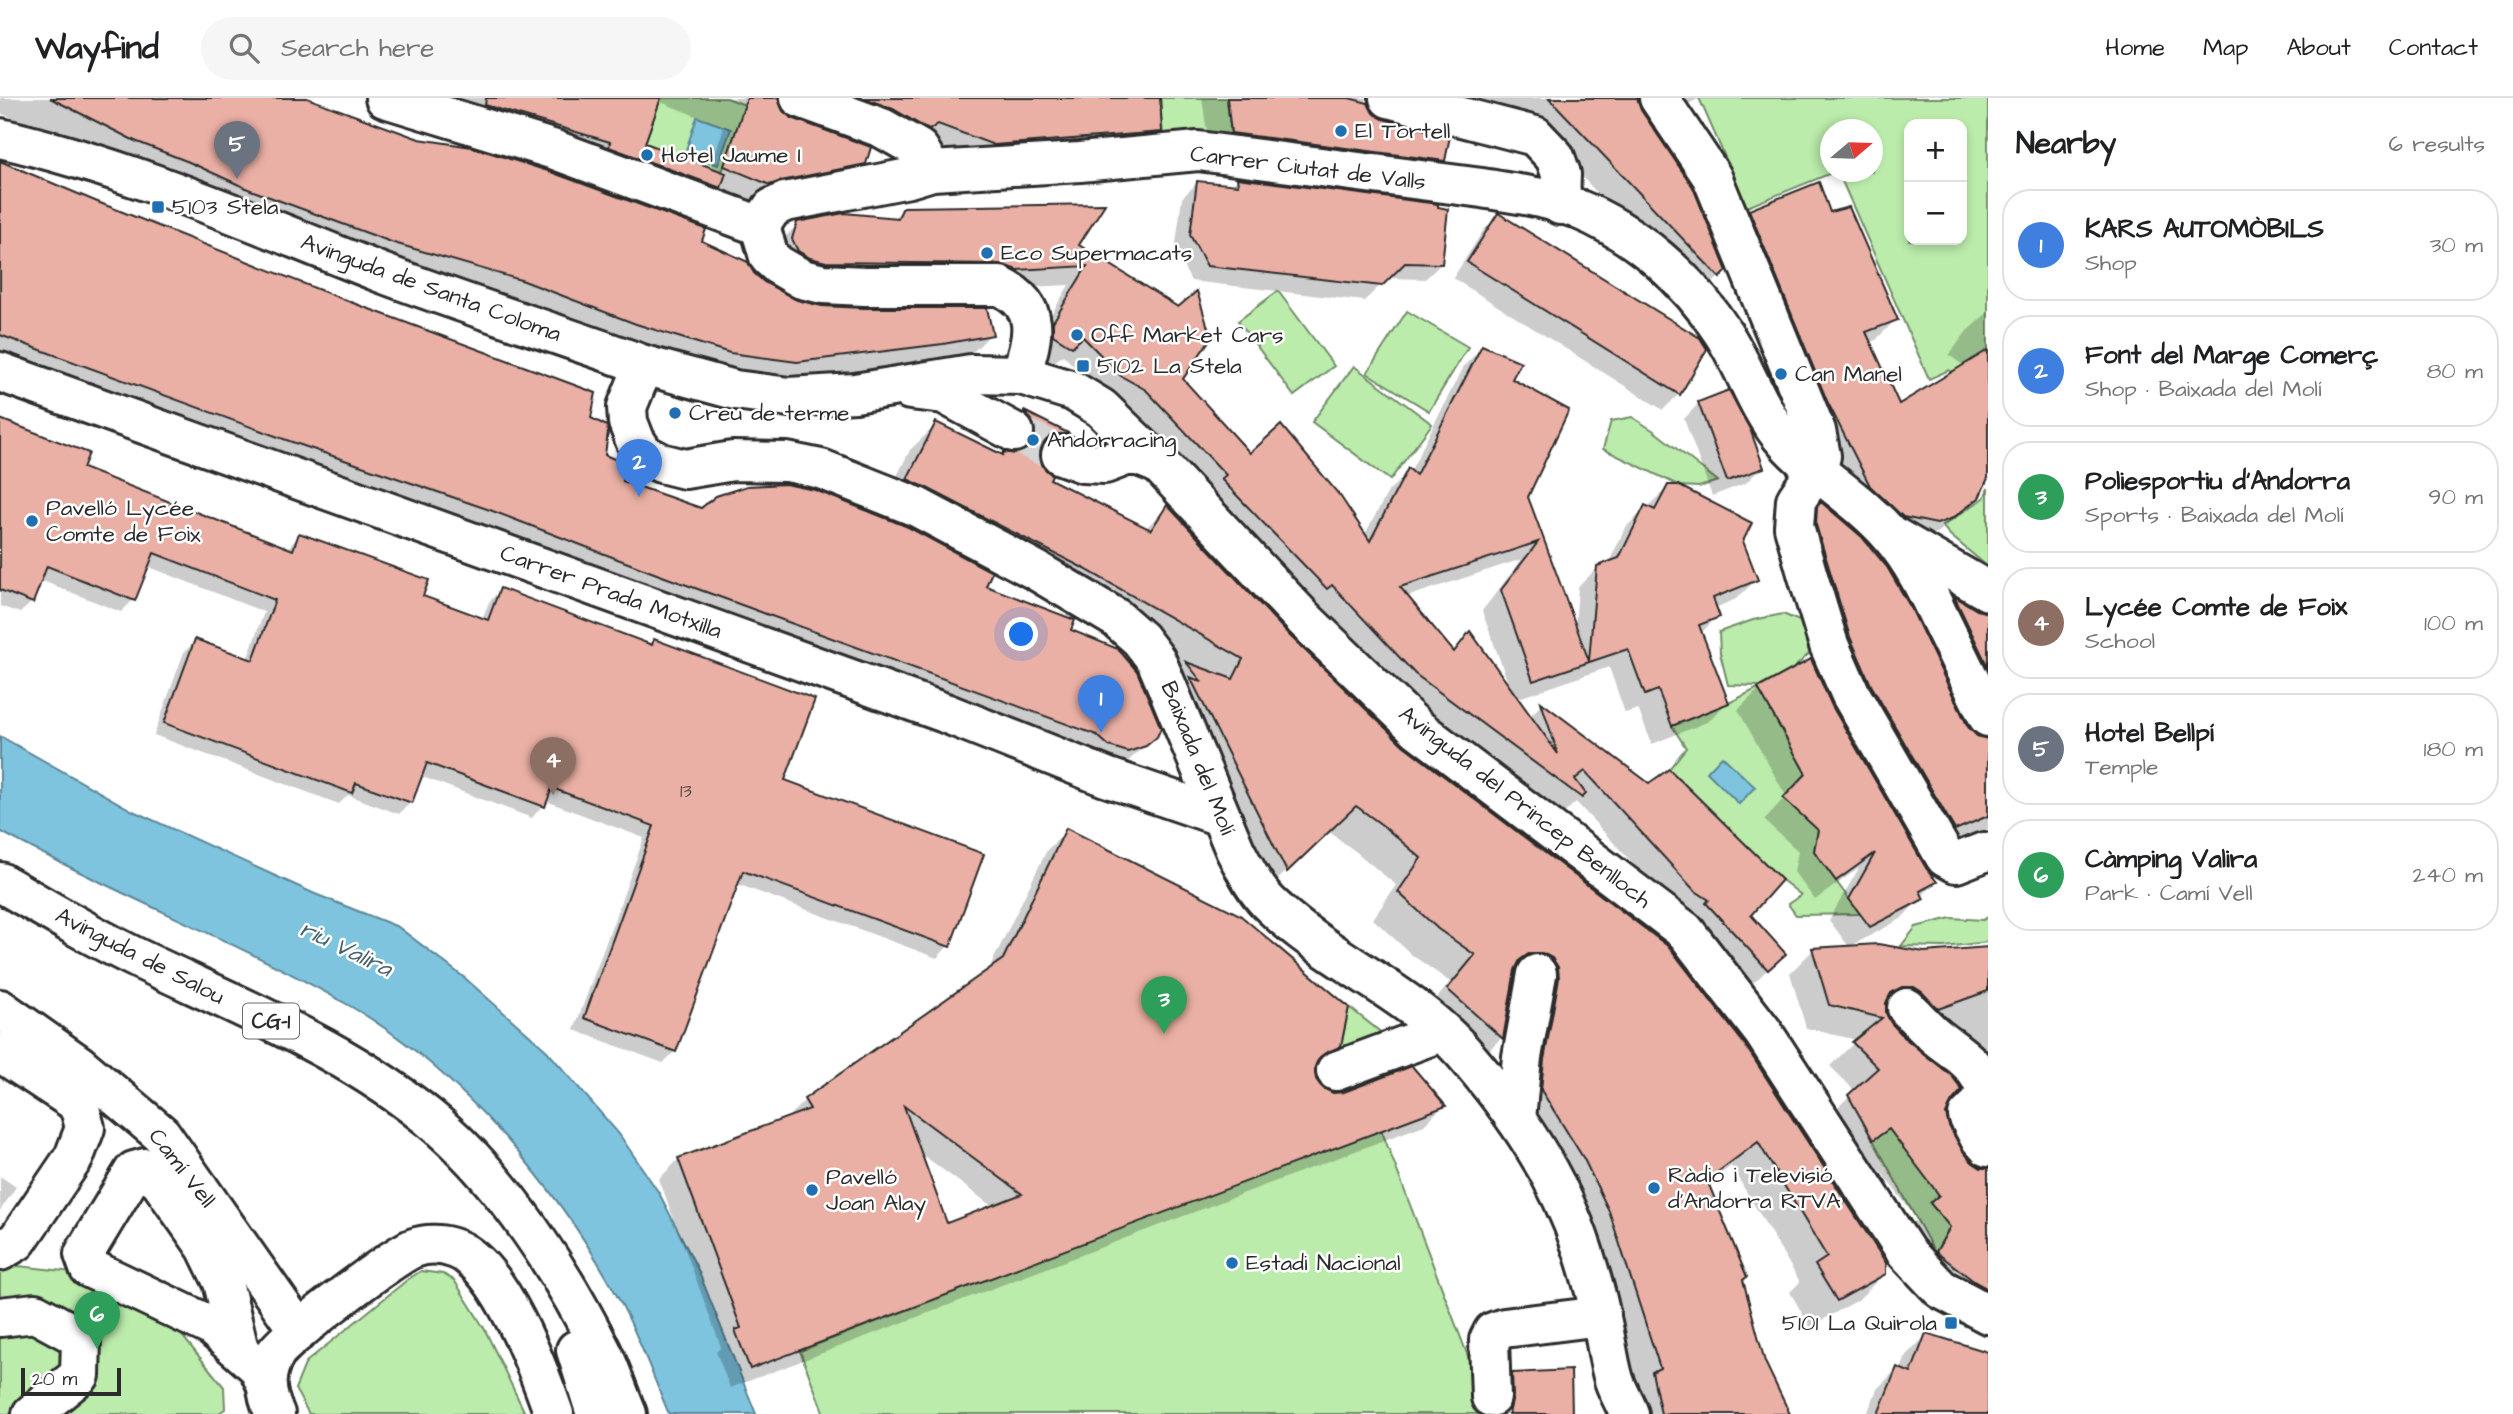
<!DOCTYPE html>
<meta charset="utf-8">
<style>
body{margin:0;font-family:"Architects Daughter",sans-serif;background:#f6f6f6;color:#202124}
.controls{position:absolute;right:21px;top:21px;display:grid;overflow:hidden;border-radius:14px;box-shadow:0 4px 10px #0003}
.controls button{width:63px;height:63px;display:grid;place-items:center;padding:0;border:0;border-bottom:2px solid #e0e0e0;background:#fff;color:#202124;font:35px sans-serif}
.compass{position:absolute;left:1820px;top:21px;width:63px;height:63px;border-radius:50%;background:#fff;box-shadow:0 4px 10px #0003;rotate:71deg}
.scale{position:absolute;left:21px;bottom:18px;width:100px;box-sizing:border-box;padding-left:7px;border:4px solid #2b2b2b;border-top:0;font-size:19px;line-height:24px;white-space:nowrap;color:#2b2b2b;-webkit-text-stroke:5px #fff;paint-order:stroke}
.you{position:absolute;left:1022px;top:537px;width:24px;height:24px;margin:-18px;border:5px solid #fff;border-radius:50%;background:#1a73e8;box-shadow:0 0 0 10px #1a73e833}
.badge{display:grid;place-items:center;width:46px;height:46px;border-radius:50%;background:#1f6fb2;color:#fff;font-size:23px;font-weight:700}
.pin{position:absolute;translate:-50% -58px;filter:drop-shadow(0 2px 4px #0008)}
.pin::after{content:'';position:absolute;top:37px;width:24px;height:21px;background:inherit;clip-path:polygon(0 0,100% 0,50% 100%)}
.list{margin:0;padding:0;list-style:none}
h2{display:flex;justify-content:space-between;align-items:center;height:91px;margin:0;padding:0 28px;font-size:30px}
h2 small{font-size:23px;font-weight:400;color:#757577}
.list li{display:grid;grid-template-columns:46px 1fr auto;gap:21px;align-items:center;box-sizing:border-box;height:112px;margin:0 14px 14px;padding:0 14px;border:2px solid #e0e0e0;border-radius:28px}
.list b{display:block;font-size:26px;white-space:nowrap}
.list p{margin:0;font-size:23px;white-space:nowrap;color:#757577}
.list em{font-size:23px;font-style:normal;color:#757577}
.icon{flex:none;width:38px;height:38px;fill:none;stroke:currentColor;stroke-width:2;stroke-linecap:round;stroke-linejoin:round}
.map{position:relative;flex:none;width:1988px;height:1316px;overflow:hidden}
header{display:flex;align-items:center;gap:42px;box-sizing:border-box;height:98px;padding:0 35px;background:#fff;border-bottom:2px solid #e0e0e0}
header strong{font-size:33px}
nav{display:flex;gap:38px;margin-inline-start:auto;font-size:24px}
.search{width:490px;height:63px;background:#f6f6f6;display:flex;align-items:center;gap:18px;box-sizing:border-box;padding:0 24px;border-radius:38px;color:#757577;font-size:26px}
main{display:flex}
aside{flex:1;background:#fff}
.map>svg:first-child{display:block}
</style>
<header>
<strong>Wayfind</strong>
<div class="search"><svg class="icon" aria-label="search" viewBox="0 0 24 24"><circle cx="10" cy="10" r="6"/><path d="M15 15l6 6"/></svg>Search here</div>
<nav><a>Home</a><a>Map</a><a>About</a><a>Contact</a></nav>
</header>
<main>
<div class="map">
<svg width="1988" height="1316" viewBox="0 0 1988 1316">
<rect width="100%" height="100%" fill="#fff"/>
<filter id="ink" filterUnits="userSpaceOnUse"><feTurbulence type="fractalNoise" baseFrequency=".0143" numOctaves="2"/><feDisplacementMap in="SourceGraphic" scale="14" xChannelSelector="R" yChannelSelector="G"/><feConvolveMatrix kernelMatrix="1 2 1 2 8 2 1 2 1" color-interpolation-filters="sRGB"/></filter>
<g filter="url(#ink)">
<g fill="#bbecab" stroke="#738c6b" stroke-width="2" fill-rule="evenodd">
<path d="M661,0h66l18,7 -23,67 -77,-29z"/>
<path d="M1160,0h67l4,38 -68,2z"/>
<path d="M1699,0h289v294l-39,-22 -20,9 -91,-207h34v-42h-42v42h4l-87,35zM1909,26h53v116h-53z"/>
<path d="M1278,193l56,75 -40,30 -56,-75z"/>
<path d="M1407,213l61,36 -39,64 -62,-38z"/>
<path d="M1354,268l78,58 -42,56 -78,-58z"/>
<path d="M1632,319l22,14 64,50 -19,6 -19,-1 -77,-37 8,-28z"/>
<path d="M1988,390v79l-38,-32 -8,-9 42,-28z"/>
<path d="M1783,516l28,12 5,21 -22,21 -33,18 -33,-1 -8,-32 -1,-21 34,-12z"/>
<path d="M1758,590l48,86 -22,24 34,32 -4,21 46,63 -64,1 -8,-11 13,-9 -19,-15 -113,-111 17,-21 -14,-22 57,-23z"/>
<path d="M1988,819v25l-44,5 -43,-1 15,-19 35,-9 32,2z"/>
<path d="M1349,909l44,35 -55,18z"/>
<path d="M1381,1031l109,285h-666l-24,-63z"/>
<path d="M1889,1031l50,66 -8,8 19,24 -15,26 -62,-113z"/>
<path d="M0,1166l73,8 89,39 62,76 1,22 -8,5h-217z"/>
<path d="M421,1173l22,3 11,6 30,48 40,83 -8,3h-207l-14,-25 11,-27 101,-82z"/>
</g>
<g fill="#7ec4df" stroke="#5d8797" stroke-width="2">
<path d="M697,19l34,12 -13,36 -33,-12z"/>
<path d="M0,638l133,75 182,83 83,33 68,52 81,72 72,83 40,59 39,77 58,144h-87c-15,-35 -28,-72 -46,-107 -58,-112 -162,-237 -273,-301 -113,-65 -236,-112 -350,-175z"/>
<path d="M1722,658l33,31 -16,17 -32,-32z"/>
</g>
<g fill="#0003" fill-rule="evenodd">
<path d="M0,0h302l398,143 53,33 10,9 33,19 195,32 -22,22 -50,9 -145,18 -67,-9 -641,-235 -66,-26z"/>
<path d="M367,0h410l5,16 83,49 -23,22 -95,21zM658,3l66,26 -14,42 -67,-25z"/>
<path d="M778,0h380l3,34 -22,22 -167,13 -187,-68z"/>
<path d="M1202,0h434l83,179 -22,21 -150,-158 -181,-42v6l6,10 72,46 -22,22 -212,-27z"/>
<path d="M1638,0h62l-38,19 -15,-17z"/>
<path d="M0,64l589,257 14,37 18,27 80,27 283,77 85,44 86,105 -33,31 -1122,-402z"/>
<path d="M1237,82l204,84 -16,15 -37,-1 -24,23 -173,-20 -16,-30 7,-53 16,-16 33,4z"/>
<path d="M903,111l173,37 105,133 69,76 114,81 25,-46 21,-18 53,-105 19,-20 28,33 16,117 49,130 3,-40 20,-20 10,-3 18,-37 42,-40 74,54 14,39 -20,19 -21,9 3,8 -18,18 27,69 -20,19 -55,22 -14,-35 -13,4 -16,-46 -93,32 13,18 12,-12 108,81 100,129 35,39 -36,34 -172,-186 -15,14 -165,-123 -333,-338 -12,10 -17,-10v-12l35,-58 -73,4 -190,-8 -28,-37 20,-20 95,-5zM1522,461l-40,52 28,77 -40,-55 -19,19 -45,-55z"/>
<path d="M1750,114l79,2 66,106 -19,20 -7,2 30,65 65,-41 -15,-11 18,-24 21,-19v162l-10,23 -21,20 -26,20 -81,-31 -120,-274z"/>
<path d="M1498,117l181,179 -16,16 -210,-132 30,-47z"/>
<path d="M1699,305l63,64 -16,16 -34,13 -28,-77z"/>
<path d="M1025,315l43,21 -26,26h-4l10,20 97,49 22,-22 718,766 -27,27 -48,27 -20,-35 10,-10 -69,-116 -24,18 34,96 22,82 25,52h-158l-115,-297 10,-133 -13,-6 -11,60 -26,26 -53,-47 28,-35 -38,-27 -39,-36 23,-34 -41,-34 -27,-20 -68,66 -99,-208 23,-23 -126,-71 -176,-89 28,-56 27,-26 65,33 7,-3 -2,-6 -9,-9z"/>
<path d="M0,323l81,48 206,80 13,-14 121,62 61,22 7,-17 11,-12 150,56 5,-5 128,140 199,74 -34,91 -11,12 -200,-74 -62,167 -12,12 -89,-33 70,-192 -98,-37 -14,17 -112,-42 -9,26 -12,12 -51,-19 -9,9 -185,-69 30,-83 12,-11 51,19 17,-48 -117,-46 -14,34 -12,12 -81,-32 -8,22 -12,11 -20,-7z"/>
<path d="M1821,407l146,223 9,9 11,3 -2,-9 -54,-110 23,-22 22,13 12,2v215l-57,23 -133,-324z"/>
<path d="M1759,591l72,18 94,162 10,13 -34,37 -52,28 -20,-27 30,-52 -44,32 -21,-28 4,-21 -34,-31 22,-24 -48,-86z"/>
<path d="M1067,732l273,215 -27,23 1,12 8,10 11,4 110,12 -19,19 -694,263 -14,-36 5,-5 -62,-168 20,-20 105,-38 21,-21 183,-129 59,-121zM919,1054l74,55 -47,18z"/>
<path d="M1988,851v376l-80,-98 9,-8 -52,-68 -16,11 -24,-43 30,-28 -25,-25 27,-26 -51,-12 -16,-55 23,-23 111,4zM1884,912h6l24,21 33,-12 15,52 12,71 -2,3 14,21v4l-6,-1 -9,-6 -24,-36 -2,-16 15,-21 -70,-66z"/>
<path d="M0,1078l16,11 -16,24z"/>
<path d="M1927,1237l61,19v60h-121l10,-25 20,-20 4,1 5,-15z"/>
<path d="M1513,1277l57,39h-76l-1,-19z"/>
</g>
<g fill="#eab0a5" stroke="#2b2b2b" stroke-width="2" fill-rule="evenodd">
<path d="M50,0h257l112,41 53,8 76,24 158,58 -4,12 46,21 6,11 10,9 33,18 25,6 42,2h123l6,27 -50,9 -146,18 -67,-9 -94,-29 -112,-43 -130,-38 -146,-54 -59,-27 -54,-21z"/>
<path d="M486,0h175l-16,45 81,30 -5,15 -112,-41 1,-5 -125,-37z"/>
<path d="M747,0h32l4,13 9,7 79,29 -5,17 -85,17 -11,4 -46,-19z"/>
<path d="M864,0h296l2,34 -168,13 -56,-21 -9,6 -36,-21z"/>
<path d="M1227,0h122l19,5 5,10 10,6 67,17 -5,25 -214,-28z"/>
<path d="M1549,0h88l4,12 52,77 34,84 -7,7z"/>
<path d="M0,63l95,40 250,99 251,93 -5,25 16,8 1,6 -3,23 19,8 2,3 -3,15 78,27 15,-12 31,-10 38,-2 30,6 93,37 84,45 -6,14 89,34 -4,10 47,19 19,22 24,57 -4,9 -11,9 -18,6 -19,-6 -12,-11 -443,-162 -164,-63 -198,-68 -292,-107z"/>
<path d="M1237,80l201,26v3l10,2 -6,55 -37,-1 -23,23 -175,-20 -17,-31 7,-54 41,4z"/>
<path d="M1819,84l11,30 19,-5 49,113 -32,12 33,72 89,-54v128l-9,20 -26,20 -16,6 -34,-7 -33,-31 -43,-85 -78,-191z"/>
<path d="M1105,106l-26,41 99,62 19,-16 14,47 -28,41 67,74 31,-28 60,72 29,44 38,-73 8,7 66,-130 39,17 -9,17 57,31 -41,87 61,164 8,-95 22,-8 26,-53 10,5 13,-25h10l74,38 -9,18 15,39 -45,18 7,19 -21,8 30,78 -57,23 -14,-36 -13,5 -17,-46 -95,32 -32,-91 37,-48 -138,45 54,65 16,-21 88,123 -17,-52 108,81 20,-14 113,111 -31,35 35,39 -18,16 -62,-67 3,-3 -15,-10 -109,-119 -10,8 11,15 -4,4 -167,-124 -83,-89 -5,4 -106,-110 5,-4 -80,-85 -25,-14 -38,-39 -11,10 -19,-12v-13l34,-56 -70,4 -17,-6 -174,-2 -16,-4 -12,-7 -6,-12 5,-17 47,-9 54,5 5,-11z"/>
<path d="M1498,115l202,125 7,11 -27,46 -213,-133z"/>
<path d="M1729,292l21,39 14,39 -37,13 -29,-79z"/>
<path d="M1024,313l46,23h-13l-11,5 -5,8 -1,12 4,9 8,7 -2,4 101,51 16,-25 122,130 114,110 266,202 76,98 141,218v11l-49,27 -22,-36 12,-8 -69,-115 -51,38 40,97 -4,3 22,82 25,52h-129l-9,-42 8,-4 -51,-157 -25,-52 -43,-69 3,-30 15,-82 -1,-11 -6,-9 -10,-5h-12l-10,7 -5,10 -12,69 -56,-50 28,-34 -37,-26 -40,-37 23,-34 -39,-33 -26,-19 -69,66 -97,-195 12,5 -16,-20 47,17 10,-20 -158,-90 -158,-81 -20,-9 29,-57 67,33 1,-3 11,2 10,-3 8,-8 3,-11 -3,-11 -9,-9z"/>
<path d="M0,321l89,34 -6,15 210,82 6,-17 130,47 -6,16 65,24 12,-32 152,57 2,-6 161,60 -30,81 199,74 -34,93 -207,-76 -67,181 -92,-34 70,-192 -102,-38 -7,19 -118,-44 -15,40 -56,-20 -4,10 -188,-70 31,-84 58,21 22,-60 -121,-47 -19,48 -88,-35 -14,37 -33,-13z"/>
<path d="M1821,404l41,35 25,30 24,41 57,119 9,9 11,3v77l-33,14 -84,-145 -21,-48 -34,-112 1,-18z"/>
<path d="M1954,498l23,14 11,3v54z"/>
<path d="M1811,561l21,47 94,162 11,14 -17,9 4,8 -54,28 -21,-28 26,-46 -39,28 -22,-30 4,-21 -35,-32 23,-24 -48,-86z"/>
<path d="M1066,730l174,87 109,92 -8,39 -21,11 -5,10 1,12 7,9 10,5 11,-1 68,-26 34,40 -696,263 -15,-39 6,-2 -63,-170 132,-49 -6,-10 199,-140zM904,1008l118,88 -75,29z"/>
<path d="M1878,846l46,8 64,-5v44l-50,18 -16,-17 -8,-5h-12l-11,6 -5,10v10l5,10 15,16 46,37 10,14 -10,11 -6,13 3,12 14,25 9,11 9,6h7v121l-13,-7 -39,-30 14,-25 -20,-24 9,-8 -50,-66 -16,11 -25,-45 30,-27 -26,-26 30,-24 -53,-13 -17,-57z"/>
<path d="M1926,1235l62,19v62h-110l19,-47 14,6z"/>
<path d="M1571,1272l1,44h-63l4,-18 -1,-23z"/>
</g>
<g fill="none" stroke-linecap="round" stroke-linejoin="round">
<path stroke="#d5d5d5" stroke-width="38" stroke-dasharray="38 19" stroke-linecap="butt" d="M1014,334l47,23"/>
<g stroke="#2b2b2b" stroke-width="44">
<g id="minor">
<path d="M385,0l170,52 205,76"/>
<path d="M800,0l82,30 37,21 13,22"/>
<path d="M1389,0l146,38 20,21 6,17 -1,31"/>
<path d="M1659,0l53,79 104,254 5,25 -4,13 -21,31 -2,27 13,46 22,72 22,50 94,162 11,6 28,-11"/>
<path d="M644,267l91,25 54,7 66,-4 116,-19 50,1 52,16 28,17 58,56 145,155 114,110 267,202 78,101 143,220 35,37 47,25"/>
<path d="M0,274l945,341 161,64 114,39"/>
<path d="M1021,277c12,-38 22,-68 -21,-89h-135l-42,-2 -21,-5 -24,-14 -9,-8 -9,-31 12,-18 13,-6 124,-24 23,-7 148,-9 118,-11 284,37c31,5 64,9 93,20 60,24 113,70 148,125 21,32 33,72 57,102 31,38 77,62 110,100 22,25 37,56 51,86 16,32 31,64 47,96"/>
<path d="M910,292l34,4 70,38"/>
<path d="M1061,357l22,8 22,1 21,-8h13l20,8"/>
<path d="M1896,440l92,53"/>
<path d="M1907,910c10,10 20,22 32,31 22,17 36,23 47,51l-7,15 -11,11 11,21 9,10"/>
<path d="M0,911l79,56 82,69 138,197"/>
<path d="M0,954l76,50 5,10 4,16 -11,29 -57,84 -17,10"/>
<path d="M1336,973l105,-39"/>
<path d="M1516,1021l6,-62 15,-83"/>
<path d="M0,1219l35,-4 46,25 -1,37 -48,39"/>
<path d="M239,1252l-16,-68 -17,-35 -52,-74 -9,-5 -11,3 -50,83 5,14 122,58 47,41 7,15"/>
<path d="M1491,1299l-2,-57 4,-8 11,-4 97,-12"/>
<path d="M275,1316c-10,-21 -12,-39 0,-60 8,-15 122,-101 139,-106 13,-5 29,-4 42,1 45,17 83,122 98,165"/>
</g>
</g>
<g stroke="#2b2b2b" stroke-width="44">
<path id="major" d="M0,40c131,30 254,85 379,134 87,33 177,61 265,93l-17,42 1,15 7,18 9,14 17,9 24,6 48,-8 54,1 34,7 96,38 120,64 79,47 24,21 16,21 79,190c10,19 21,42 38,57 58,55 137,85 190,145 52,60 95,122 120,199 7,22 14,44 18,67 5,20 7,42 13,62 4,12 11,23 15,34"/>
</g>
<g stroke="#2b2b2b" stroke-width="44">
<g id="highway">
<path d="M0,784c46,27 91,54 139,77 103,49 214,93 301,168 66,58 122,145 161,223 10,20 17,43 26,64"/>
<path d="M576,1252l20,64"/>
</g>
</g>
<use href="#minor" stroke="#fff" stroke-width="38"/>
<use href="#major" stroke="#fff" stroke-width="38"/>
<use href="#highway" stroke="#fff" stroke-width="38"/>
</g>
</g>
<g fill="#1f6fb2" stroke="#fff" stroke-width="2.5">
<circle cx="1341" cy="33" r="7"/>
<circle cx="647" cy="57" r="7"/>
<rect x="151" y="102" width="14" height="14" rx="3.5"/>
<circle cx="987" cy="155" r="7"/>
<circle cx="1077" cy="237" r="7"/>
<rect x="1076" y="261" width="14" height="14" rx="3.5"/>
<circle cx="1781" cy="276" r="7"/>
<circle cx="675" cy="315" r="7"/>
<circle cx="1033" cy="342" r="7"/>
<circle cx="32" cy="423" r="7"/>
<circle cx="1654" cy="1090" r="7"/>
<circle cx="812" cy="1092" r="7"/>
<circle cx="1232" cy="1165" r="7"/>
<rect x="1944" y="1218" width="14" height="14" rx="3.5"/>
</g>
<g text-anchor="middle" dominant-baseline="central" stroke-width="5" stroke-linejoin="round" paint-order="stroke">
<g font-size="19" fill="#5b4c4a">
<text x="686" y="693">13</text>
</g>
<rect fill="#fff" stroke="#6b6b6b" stroke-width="2" x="243" y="905.5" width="56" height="35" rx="5"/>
<g font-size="21" font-weight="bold" fill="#2b2b2b">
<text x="271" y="923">CG-1</text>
</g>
<g font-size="23" fill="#2b2b2b" stroke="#fff" text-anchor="start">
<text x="1355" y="33">El Tortell</text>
<text x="661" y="57">Hotel Jaume I</text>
<text x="172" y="109">5103 Stela</text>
<text x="1001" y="155">Eco Supermacats</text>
<text x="1091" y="237">Off Market Cars</text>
<text x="1097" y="268">5102 La Stela</text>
<text x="1795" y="276">Can Manel</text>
<text x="689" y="315">Creu de terme</text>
<text x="1047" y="342">Andorracing</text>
<text x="46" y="410">Pavelló Lycée<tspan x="46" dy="26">Comte de Foix</tspan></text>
<text x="1668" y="1077">Ràdio i Televisió<tspan x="1668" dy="26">d'Andorra RTVA</tspan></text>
<text x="826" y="1079">Pavelló<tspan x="826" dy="26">Joan Alay</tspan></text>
<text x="1246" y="1165">Estadi Nacional</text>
<text x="1937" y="1225" text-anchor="end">5101 La Quirola</text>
</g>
<g font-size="23" fill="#2b2b2b" stroke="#fff">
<text transform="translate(1308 70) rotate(7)">Carrer Ciutat de Valls</text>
<text transform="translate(431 190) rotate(20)">Avinguda de Santa Coloma</text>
<text transform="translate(611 494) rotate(20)">Carrer Prada Motxilla</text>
<text transform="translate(1198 660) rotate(68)">Baixada del Molí</text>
<text transform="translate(1525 709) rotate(38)">Avinguda del Princep Benlloch</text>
<text transform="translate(140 858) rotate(27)">Avinguda de Salou</text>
<text transform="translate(182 1070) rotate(52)">Camí Vell</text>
</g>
<g font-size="24" font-style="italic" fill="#48616a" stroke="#fff">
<text transform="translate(346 851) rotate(26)">riu Valira</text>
</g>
</g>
</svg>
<div class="controls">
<button>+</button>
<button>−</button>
</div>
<svg class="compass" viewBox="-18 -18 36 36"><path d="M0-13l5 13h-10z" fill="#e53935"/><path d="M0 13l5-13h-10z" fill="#757577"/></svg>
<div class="scale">20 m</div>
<div class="you"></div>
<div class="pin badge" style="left:1101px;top:635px;background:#3f7fe0">1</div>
<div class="pin badge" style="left:639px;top:399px;background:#3f7fe0">2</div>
<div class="pin badge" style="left:1164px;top:936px;background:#2e9e5b">3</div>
<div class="pin badge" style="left:553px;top:697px;background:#8d6e63">4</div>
<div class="pin badge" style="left:237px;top:81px;background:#6b7280">5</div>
<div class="pin badge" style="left:97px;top:1251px;background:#2e9e5b">6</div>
</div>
<aside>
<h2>Nearby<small>6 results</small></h2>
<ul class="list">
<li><span class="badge" style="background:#3f7fe0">1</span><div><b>KARS AUTOMÒBILS</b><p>Shop</p></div><em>30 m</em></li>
<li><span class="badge" style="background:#3f7fe0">2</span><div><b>Font del Marge Comerç</b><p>Shop · Baixada del Molí</p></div><em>80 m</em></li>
<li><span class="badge" style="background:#2e9e5b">3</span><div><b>Poliesportiu d'Andorra</b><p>Sports · Baixada del Molí</p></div><em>90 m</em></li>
<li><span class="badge" style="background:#8d6e63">4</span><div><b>Lycée Comte de Foix</b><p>School</p></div><em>100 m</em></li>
<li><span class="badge" style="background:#6b7280">5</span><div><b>Hotel Bellpí</b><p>Temple</p></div><em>180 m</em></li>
<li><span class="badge" style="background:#2e9e5b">6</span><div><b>Càmping Valira</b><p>Park · Camí Vell</p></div><em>240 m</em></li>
</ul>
</aside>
</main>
